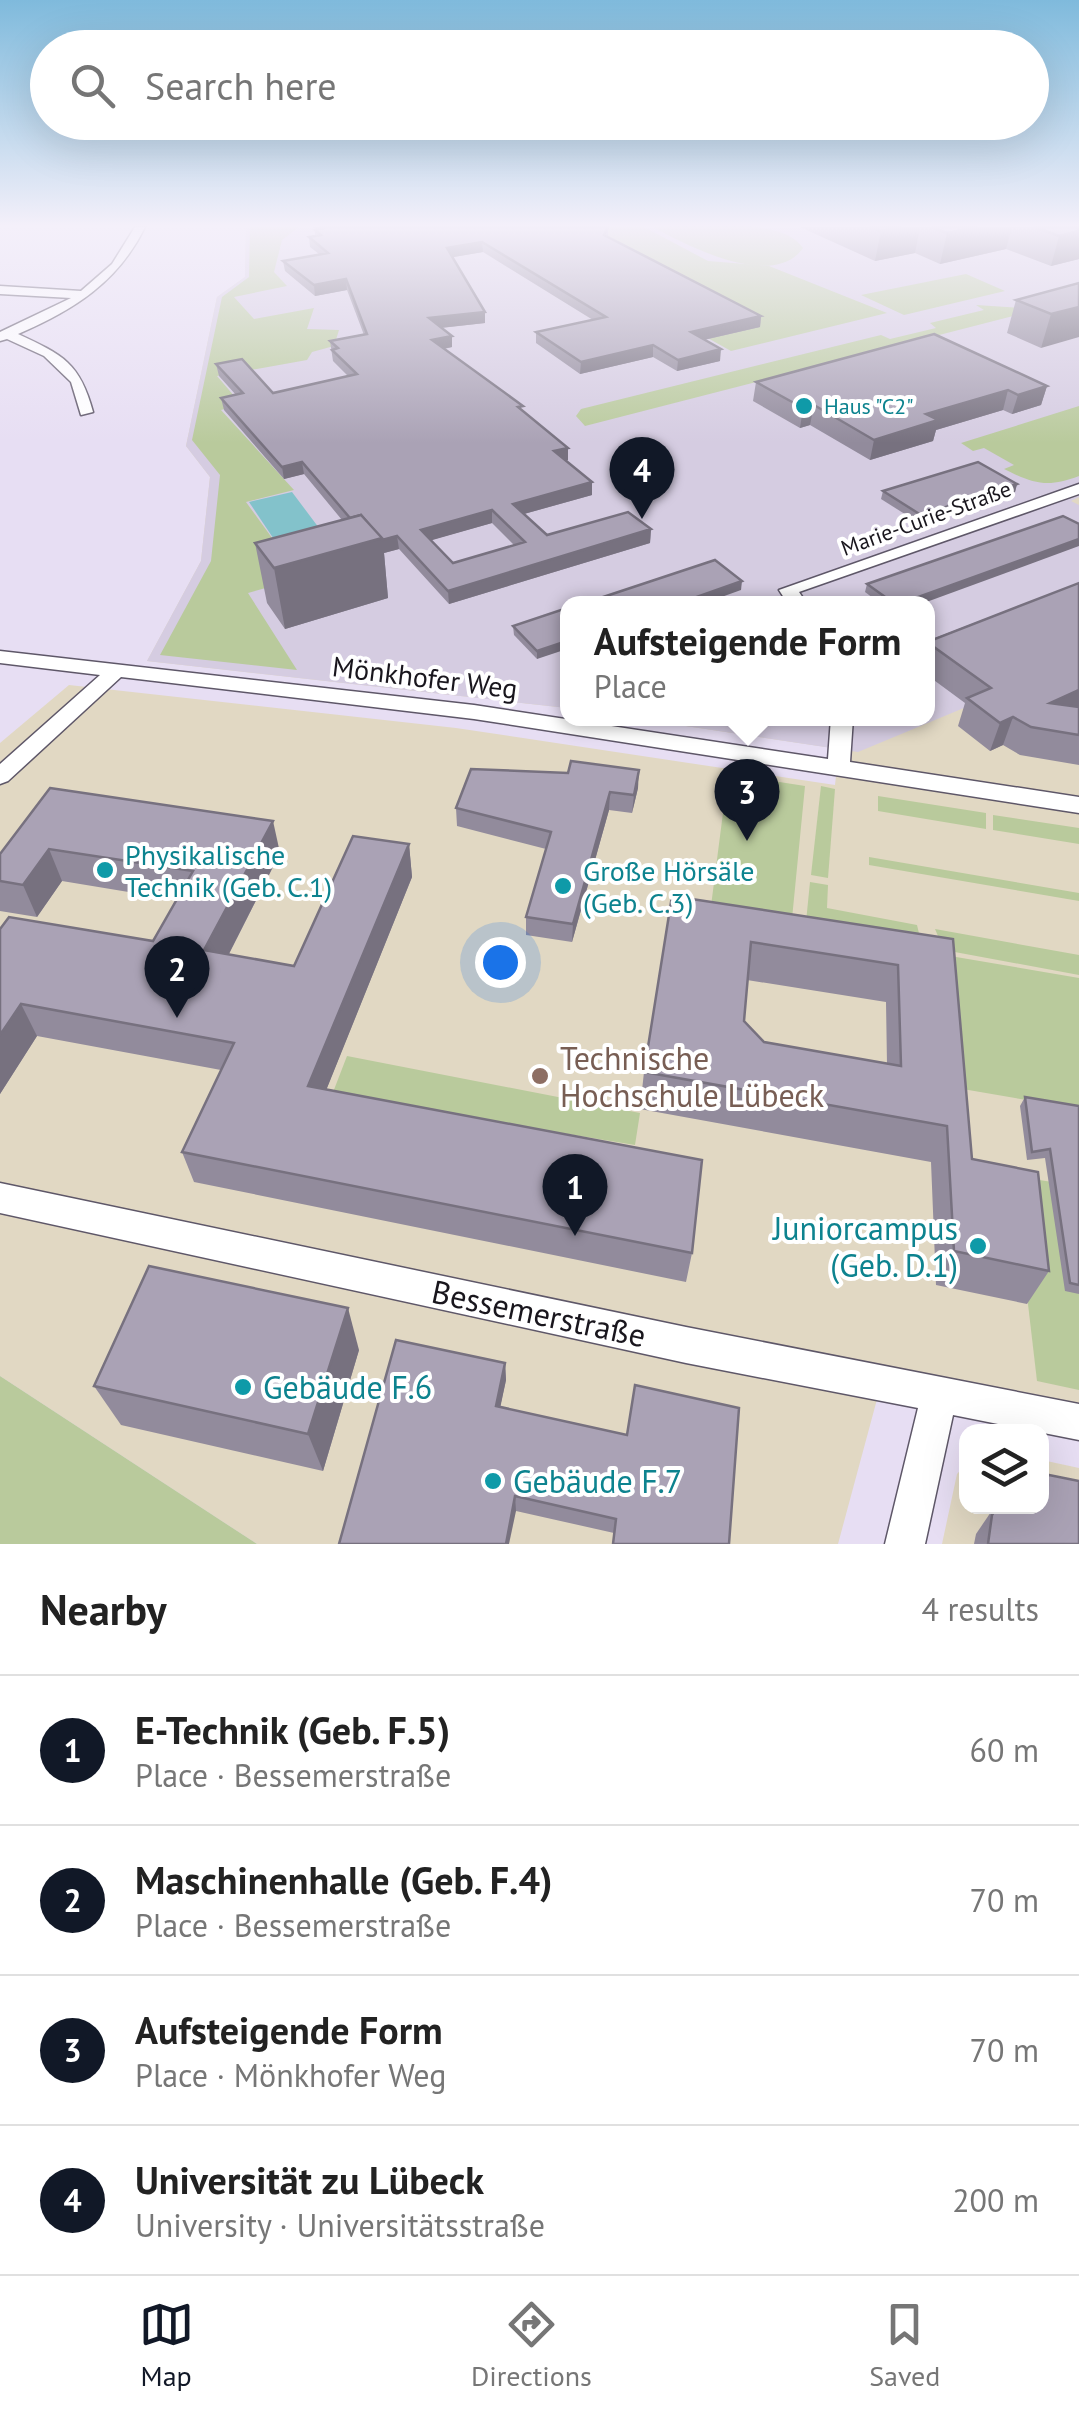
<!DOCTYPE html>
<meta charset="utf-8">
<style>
body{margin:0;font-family:"PT Sans",sans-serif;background:#f6f6f6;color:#222}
.controls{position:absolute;right:30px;bottom:30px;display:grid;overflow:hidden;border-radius:20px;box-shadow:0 10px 40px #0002}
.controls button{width:90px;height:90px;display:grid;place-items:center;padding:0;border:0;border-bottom:2px solid #e0e0e0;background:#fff;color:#222;font:50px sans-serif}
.you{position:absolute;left:500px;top:962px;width:35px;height:35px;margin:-25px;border:8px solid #fff;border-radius:50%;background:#1a73e8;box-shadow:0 0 0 15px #1a73e833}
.badge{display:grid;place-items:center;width:65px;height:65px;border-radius:50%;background:#111827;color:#fff;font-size:32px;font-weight:700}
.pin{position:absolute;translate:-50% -82px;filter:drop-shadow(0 2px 5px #0008)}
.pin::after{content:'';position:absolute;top:52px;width:35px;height:30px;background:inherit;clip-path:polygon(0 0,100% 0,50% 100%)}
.popup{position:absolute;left:560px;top:596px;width:375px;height:130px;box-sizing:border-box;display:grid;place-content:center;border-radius:20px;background:#fff;filter:drop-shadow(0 2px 8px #0005);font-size:32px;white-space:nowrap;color:#767676}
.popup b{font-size:38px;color:#222}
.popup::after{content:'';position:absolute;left:50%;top:100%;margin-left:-20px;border:20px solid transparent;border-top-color:#fff}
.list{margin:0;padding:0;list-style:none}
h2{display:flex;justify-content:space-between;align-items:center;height:130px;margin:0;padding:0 40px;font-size:42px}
h2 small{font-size:32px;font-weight:400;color:#767676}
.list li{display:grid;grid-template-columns:65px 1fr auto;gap:30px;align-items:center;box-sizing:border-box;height:150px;padding:0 40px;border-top:2px solid #e0e0e0}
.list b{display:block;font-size:38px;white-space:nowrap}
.list p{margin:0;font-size:32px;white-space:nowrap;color:#767676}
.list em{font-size:32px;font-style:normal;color:#767676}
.icon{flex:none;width:55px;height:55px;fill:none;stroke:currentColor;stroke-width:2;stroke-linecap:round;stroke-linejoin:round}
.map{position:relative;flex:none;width:1079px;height:1544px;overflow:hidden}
.search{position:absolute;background:#fff;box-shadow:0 10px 40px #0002;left:30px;right:30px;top:30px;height:110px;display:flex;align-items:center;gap:25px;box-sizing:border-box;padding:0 35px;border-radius:55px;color:#767676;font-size:38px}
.sheet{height:730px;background:#fff}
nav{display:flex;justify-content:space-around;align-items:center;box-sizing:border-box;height:140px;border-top:2px solid #e0e0e0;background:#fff;font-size:28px;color:#767676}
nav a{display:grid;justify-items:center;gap:5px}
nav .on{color:#111827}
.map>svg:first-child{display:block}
</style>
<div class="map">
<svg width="1079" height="1544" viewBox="0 0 1079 1544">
<rect width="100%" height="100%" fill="#e7def3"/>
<g fill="#e1d8c3">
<path d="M246,227h833v1177l-193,-38 -48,178h-581l-257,-168v-633l69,-58 387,43 379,57 4,-36 -200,-30 288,-1v-114h-360v104l-420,-47 54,-100 9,-84 -24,-31 31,-149 28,-20z"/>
<path d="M1042,1460l37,8v76h-137l15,-70 9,-10v42h76z"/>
</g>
<path fill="#d5cce1" d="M246,227h833v270l-8,4 8,4v155l-221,92 -219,-33 288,-1v-114h-360v104l-420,-47 54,-100 9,-84 -24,-31 31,-149 28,-20z"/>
<g fill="#b9ca9c">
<path d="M250,227h49l-17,13 -8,32 13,14 -53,11 20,22 60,-11 -7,21 32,1 -5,16 -22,6 -5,8 -90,16 24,28 -20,6 73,80 -48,12 55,76 -53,15 49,77 -137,-15 51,-94 9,-86 -28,-35 30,-143 27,-20z"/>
<path d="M550,227h94l64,34 61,5 118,47 -156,38 -150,-84z"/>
<path d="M653,227c37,0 128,-12 150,21 -30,43 -117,-3 -150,-21z"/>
<path d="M966,274l39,17 -101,24 -43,-20z"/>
<path d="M976,305l64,4 -455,117 -9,-10 5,-7 300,-74 9,4 46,-11 -6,-5 54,-13z"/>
<path d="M1079,406v70c-31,12 -45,8 -75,-7l10,-4 -30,-17 -11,3 -12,-8z"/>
<path d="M728,774l77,12 -14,143 288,49v131l-128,-22 -9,-114 -235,-36z"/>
<path d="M821,786l14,3 -7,89 -17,-3z"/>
<path d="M878,796l108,17v16l-108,-18z"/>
<path d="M993,815l86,13v16l-86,-14z"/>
<path d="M869,857l210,36v8l-210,-36z"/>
<path d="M810,882l18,3 -1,23 90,17 5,21 -116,-24z"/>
<path d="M935,929l144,26v20l-135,-25z"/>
<path d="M347,1056l293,57 -5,32 -110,-18 -200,-14z"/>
<path d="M1013,1176l66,10v204l-42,-9z"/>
<path d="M0,1376l257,168h-257z"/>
</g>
<path fill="#83c2cb" d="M292,492l51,68 -47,12 -47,-70z"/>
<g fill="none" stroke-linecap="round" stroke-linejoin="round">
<g stroke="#5e5768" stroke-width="3">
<g id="street">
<path d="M135,227h10c-27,55 -71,83 -127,107 45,21 62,29 75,78l-12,3 -10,-33 -27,-26 -37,-17 -7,2v-9l71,-34 -71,-4v-8l81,5 31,-27z"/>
<path d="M1079,484v10l-280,98 8,12h-19l-9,-14z"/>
<path d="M0,651l474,54 354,54 3,-41h22l-3,44 229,35v16l-605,-94 -353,-42 -113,104 -8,3v-20l100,-89 -100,-12z"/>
<path d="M0,1183l686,144 393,77v36l-126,-25 -28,129h-40l33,-136 -232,-45 -686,-150z"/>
</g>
</g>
<use href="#street" fill="#fff" fill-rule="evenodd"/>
</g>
<g fill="#928b9c" fill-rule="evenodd">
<path d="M312,227h296v10l153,79 -1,11 -56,13 16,21 -43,10 -24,-14 -73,17 -44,-31v-11l57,-12 -110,-68 -30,5 32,66 -44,5 11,19 -8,2 124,99v12l-2,1 26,34 -68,19 23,21 104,-6 -1,14 -201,61 -50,-55 -15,4 4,45 -103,31 -18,-26 -12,-60 87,-23 -38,-46 -20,5 -60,-69 -3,-12 15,-3 -17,-19 -3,-12 57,29 75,-17 -15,-15 -3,-20 34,-6 -17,-45 -32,6 -30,-25 -2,-10 36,-7 -9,-7 -1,-10 6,-1v-7zM492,523l22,22 -61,18 -22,-23z"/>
<path d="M800,227h279v32l-28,7 -45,-17 -66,15 -25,-11 -40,8z"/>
<path d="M1079,283l-38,65 -34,-15 9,-33z"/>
<path d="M756,382l291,4 -6,19 -29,9 -9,-4 -67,20 -3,11 -63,19 -60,-35 -10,3 -47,-27z"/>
<path d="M1017,484l-2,8 -96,31 -38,-24 2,-8z"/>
<path d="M1079,583v182l-59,-10 -17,-10 -13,6 -32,-25 7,-23 -38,-28v-34z"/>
<path d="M867,584l54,20h-40l-16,-12z"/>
<path d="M567,608l-30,51 -23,-24 -1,-9z"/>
<path d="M568,773l70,15 -6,25 -23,-3 -37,132 -46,-7v-18l20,-68 -89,-23 -1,-18z"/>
<path d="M50,788l230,65 -51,101 65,12 115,-122 3,33 -86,213 366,163 -6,29 -492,-100 -12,-30 39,-82 -184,-34 -37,58v-165l153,12 24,-41 -115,-19 -25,36 -37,-6v-57z"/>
<path d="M672,896l281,43 19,220 77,112 -22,33 -91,-19 -5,-123 -291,-53 4,-37zM747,980l139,22 1,62 -123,-22 -20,-21z"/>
<path d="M1025,1097l54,9v188l-14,-3 -20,-133 -18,2 -7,-54z"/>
<path d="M359,1350l-36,121 -202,-46 -27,-39z"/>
<path d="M505,1363l1,17 -6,27 127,28 -13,98 -98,-22 -177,33z"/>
<path d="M995,1506h47l37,38h-105l2,-10z"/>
</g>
<g fill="#77717f">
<path d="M901,227h19l-5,26 -40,8 6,-30z"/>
<path d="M978,227h34l-6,22 -66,15 7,-31z"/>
<path d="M1079,231v28l-28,7 8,-30z"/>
<path d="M482,242l1,10 -35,6 -1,-10z"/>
<path d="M346,279l1,11 -32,6 -1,-11z"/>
<path d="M1079,307v30l-38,11 10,-34z"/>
<path d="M485,312v11l-55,6 -1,-11z"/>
<path d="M761,316l-1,11 -70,16 1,-11z"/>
<path d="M452,336v11l-20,4v-11z"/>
<path d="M653,345v12l-73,17 1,-12z"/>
<path d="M721,349l-1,12 -43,10 1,-11z"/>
<path d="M1047,386l-6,19 -29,9 6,-19z"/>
<path d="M1008,390l-5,20 -67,20 -3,11 -63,19 4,-20 52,-26z"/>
<path d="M814,405l-4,20 -10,3 3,-20z"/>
<path d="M568,448v12l-14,4v-13z"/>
<path d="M302,462l2,12 -20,5 -2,-12z"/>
<path d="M592,482v13l-79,22v-13z"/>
<path d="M1017,484l-2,8 -96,31 2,-8z"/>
<path d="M492,510v13l-70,20 -1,-13z"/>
<path d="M651,529l-1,14 -201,61 -1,-13z"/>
<path d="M397,536l2,13 -15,4 4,45 -103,31 -11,-61 108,-30z"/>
<path d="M1079,539v7l-158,58h-22z"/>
<path d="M742,581l-1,9 -39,14h-25z"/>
<path d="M567,641v8l-30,10v-8z"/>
<path d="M1079,690v23l-29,-10z"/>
<path d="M1013,717l-10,28 -13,6 10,-28z"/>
<path d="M639,770l-1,18 -6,25 2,-18z"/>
<path d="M610,792l-1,18 -37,132 1,-18z"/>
<path d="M273,821l7,32 -66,130 -10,-33z"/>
<path d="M409,844l3,33 -97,241 -7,-32z"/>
<path d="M49,849l13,32 -25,36 -14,-32z"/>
<path d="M21,1004l16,32 -37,58v-59z"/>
<path d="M348,1308l11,42 -36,121 -15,-37z"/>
<path d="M505,1363l1,17 -9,43 -1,-17z"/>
<path d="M515,1496l1,15 -7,33h-3z"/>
</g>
<g fill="#aaa2b5" stroke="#77717f" stroke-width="2.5" fill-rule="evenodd">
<path d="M322,227h286l-4,8 157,81 -70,16 30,17 -43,11 -25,-15 -72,17 -45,-30 70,-15 -124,-75 -35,6 38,64 -56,6 23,18 -20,4 91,66 -5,1 50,41 -14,3 38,31 -79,22 34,31 81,-23 23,17 -203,62 -51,-55 -15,4 -21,-25 -11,3 -48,-56 -20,5 -61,-69 22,-5 -27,-29 26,-5 31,34 84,-19 -25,-24 6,-2 -8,-7 37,-7 -21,-55 -32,6 -31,-24 45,-8 -19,-16 12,-2 -6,-5 8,-2zM492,510l33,32 -72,21 -32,-33z"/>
<path d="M870,227h31l-20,4z"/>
<path d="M931,227h47l-31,6z"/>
<path d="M1035,227h44v4l-20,5z"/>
<path d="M1079,283v24l-28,7 -35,-14z"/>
<path d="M934,334l113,52 -29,9 -10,-5 -82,24 12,6 -64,20 -60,-35 -11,3 -47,-26z"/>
<path d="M978,462l39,22 -96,31 -38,-24z"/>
<path d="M361,515l21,23 -108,30 -19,-25z"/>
<path d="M1063,516l16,8v15l-180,65h-4l-28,-20z"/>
<path d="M715,560l27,21 -65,23h-95z"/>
<path d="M1079,583v107l-29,13 29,4v28l-48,-8 -18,-10 -13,6 -33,-25 24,-10 -64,-46z"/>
<path d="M567,608v33l-30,10 -24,-25z"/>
<path d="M571,761l68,9 -5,25 -24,-3 -37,132 -47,-7 25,-85 -95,-24 15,-39 97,4z"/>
<path d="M50,788l223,33 -69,129 90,16 59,-130 56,8 -101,242 394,74 -10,93 -510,-101 52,-109 -213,-39 -21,31v-106l9,-12 144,24 40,-70 -144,-22 -26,36 -23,-4v-27z"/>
<path d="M672,896l281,43 19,220 66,13 11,99 -95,-20 -7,-125 -303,-54zM751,942l147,23 3,101 -137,-24 -20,-21z"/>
<path d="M1025,1097l54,9v179l-9,-2 -20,-134 -18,3z"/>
<path d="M149,1266l199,42 -40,126 -214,-48z"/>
<path d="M396,1340l109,23 -9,43 131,29 8,-50 104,23 -10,136h-116l3,-25 -101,-23 -9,48h-167z"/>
<path d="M1049,1475l30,6v63h-91l4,-29 6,-9h44v-29z"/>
</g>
<linearGradient id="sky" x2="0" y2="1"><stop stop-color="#7fbadc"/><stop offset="0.51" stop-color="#f4f0fa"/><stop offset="1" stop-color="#f4f0fa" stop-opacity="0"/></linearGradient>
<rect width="1079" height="443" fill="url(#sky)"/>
<g fill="#0f9aa8" stroke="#fff" stroke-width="4">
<circle cx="804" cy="406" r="10"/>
<circle cx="105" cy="870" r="10"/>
<circle cx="563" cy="886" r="10"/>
<circle cx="978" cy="1246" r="10"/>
<circle cx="243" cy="1387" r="10"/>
<circle cx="493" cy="1481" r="10"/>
</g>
<circle fill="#8d6e63" stroke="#fff" stroke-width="4" cx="540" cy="1076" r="10"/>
<g text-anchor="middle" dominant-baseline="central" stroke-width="8" stroke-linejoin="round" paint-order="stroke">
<g font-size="22" fill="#0d838f" stroke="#fff" text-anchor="start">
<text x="824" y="406">Haus "C2"</text>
</g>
<g font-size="22" fill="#19161d" stroke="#fff">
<text transform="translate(926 518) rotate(-20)">Marie-Curie-Straße</text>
</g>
<g font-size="28" fill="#19161d" stroke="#fff">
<text transform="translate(425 677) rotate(7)">Mönkhofer Weg</text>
</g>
<g font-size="28" fill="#0d838f" stroke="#fff" text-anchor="start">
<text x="125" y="854">Physikalische<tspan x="125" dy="32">Technik (Geb. C.1)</tspan></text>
<text x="583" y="870">Große Hörsäle<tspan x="583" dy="32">(Geb. C.3)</tspan></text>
</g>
<g font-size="32" fill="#785e54" stroke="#fff" text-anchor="start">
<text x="560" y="1058">Technische<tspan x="560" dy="37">Hochschule Lübeck</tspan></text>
</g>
<g font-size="32" fill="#0d838f" stroke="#fff" text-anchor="start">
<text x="958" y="1228" text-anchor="end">Juniorcampus<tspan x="958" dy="37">(Geb. D.1)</tspan></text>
<text x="263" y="1387">Gebäude F.6</text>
<text x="513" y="1481">Gebäude F.7</text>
</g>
<g font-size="32" fill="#19161d" stroke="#fff">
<text transform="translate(539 1313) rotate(12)">Bessemerstraße</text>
</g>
</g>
</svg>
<div class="controls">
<button><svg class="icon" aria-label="layers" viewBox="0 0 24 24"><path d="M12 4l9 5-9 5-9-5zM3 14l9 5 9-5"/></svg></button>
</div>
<div class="you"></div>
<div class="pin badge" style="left:575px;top:1236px">1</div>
<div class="pin badge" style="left:177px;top:1018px">2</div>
<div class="pin badge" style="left:747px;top:841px">3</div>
<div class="popup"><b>Aufsteigende Form</b>Place</div>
<div class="pin badge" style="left:642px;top:519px">4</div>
<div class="search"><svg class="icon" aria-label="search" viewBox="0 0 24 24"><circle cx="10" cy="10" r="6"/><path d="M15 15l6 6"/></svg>Search here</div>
</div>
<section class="sheet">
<h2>Nearby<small>4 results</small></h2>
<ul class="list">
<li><span class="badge">1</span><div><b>E-Technik (Geb. F.5)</b><p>Place · Bessemerstraße</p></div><em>60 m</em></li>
<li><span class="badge">2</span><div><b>Maschinenhalle (Geb. F.4)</b><p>Place · Bessemerstraße</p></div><em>70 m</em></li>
<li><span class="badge">3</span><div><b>Aufsteigende Form</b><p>Place · Mönkhofer Weg</p></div><em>70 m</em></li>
<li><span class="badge">4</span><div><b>Universität zu Lübeck</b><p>University · Universitätsstraße</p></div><em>200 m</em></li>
</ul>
</section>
<nav>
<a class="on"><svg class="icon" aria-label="map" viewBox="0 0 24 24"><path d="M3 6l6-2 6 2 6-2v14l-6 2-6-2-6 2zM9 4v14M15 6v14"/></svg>Map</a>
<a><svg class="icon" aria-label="directions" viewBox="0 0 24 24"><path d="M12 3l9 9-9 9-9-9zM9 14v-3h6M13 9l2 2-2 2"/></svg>Directions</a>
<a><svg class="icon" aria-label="saved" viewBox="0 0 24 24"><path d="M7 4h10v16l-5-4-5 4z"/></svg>Saved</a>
</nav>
